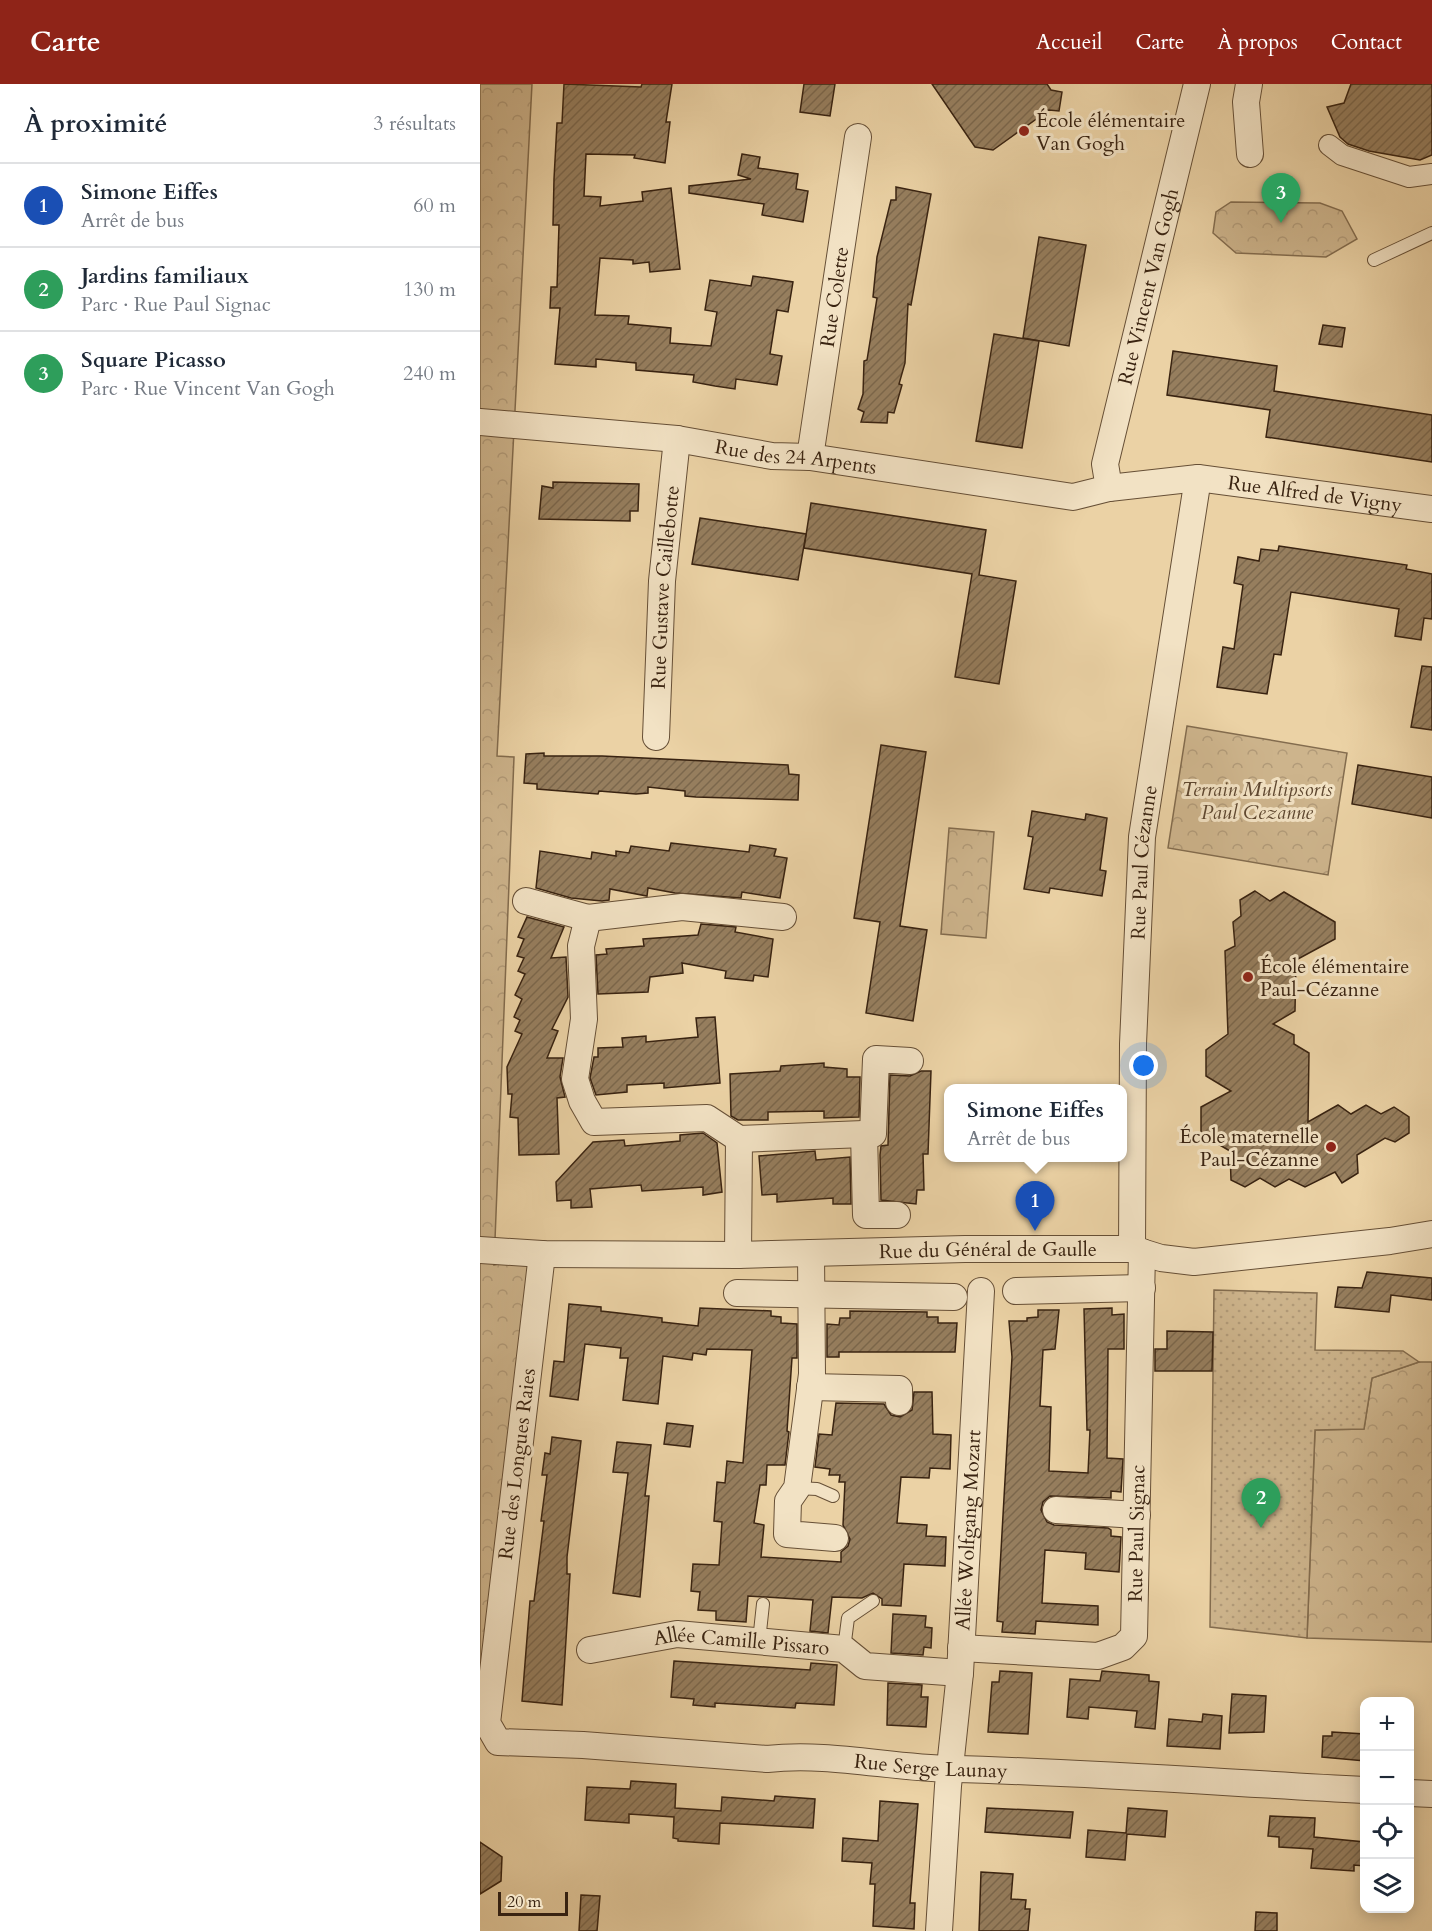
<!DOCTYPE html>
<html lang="fr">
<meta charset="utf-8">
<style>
body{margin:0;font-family:Cardo,serif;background:#f2f2f3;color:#1f2937}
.controls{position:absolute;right:18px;bottom:18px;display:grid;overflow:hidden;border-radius:12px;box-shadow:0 3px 15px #0003}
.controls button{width:54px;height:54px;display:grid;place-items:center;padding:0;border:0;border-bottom:2px solid #e0e1e3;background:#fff;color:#1f2937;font:30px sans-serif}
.scale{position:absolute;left:18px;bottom:15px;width:70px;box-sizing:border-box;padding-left:6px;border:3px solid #392311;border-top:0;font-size:16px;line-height:21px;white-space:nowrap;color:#392311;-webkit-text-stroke:4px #f2e2c4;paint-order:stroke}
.you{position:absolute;left:664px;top:982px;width:21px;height:21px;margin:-15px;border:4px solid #fff;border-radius:50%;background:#1a73e8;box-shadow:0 0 0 9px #1a73e833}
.badge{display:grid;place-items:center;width:39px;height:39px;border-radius:50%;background:#8f2418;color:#fff;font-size:20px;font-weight:700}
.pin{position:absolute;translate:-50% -50px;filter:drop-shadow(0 2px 3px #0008)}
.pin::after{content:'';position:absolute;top:32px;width:21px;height:18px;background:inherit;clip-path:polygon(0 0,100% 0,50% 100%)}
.popup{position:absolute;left:464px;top:1000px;width:183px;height:78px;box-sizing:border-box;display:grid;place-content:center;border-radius:12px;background:#fff;filter:drop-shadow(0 2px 4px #0005);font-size:20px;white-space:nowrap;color:#747a83}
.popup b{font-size:22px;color:#1f2937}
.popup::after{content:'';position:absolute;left:50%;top:100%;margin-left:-12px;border:12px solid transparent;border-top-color:#fff}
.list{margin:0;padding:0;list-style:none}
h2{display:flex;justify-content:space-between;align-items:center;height:78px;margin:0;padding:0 24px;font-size:26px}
h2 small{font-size:20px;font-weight:400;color:#747a83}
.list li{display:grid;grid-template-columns:39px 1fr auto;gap:18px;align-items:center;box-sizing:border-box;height:84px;padding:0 24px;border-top:2px solid #e0e1e3}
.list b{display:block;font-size:22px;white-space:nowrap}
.list p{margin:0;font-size:20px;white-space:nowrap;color:#747a83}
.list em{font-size:20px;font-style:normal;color:#747a83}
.icon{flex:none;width:33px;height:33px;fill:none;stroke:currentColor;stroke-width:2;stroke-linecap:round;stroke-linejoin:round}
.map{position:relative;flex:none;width:952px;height:1847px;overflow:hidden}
header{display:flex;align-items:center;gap:36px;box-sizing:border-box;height:84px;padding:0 30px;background:#8f2418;color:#fff}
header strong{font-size:28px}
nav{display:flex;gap:33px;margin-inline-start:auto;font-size:21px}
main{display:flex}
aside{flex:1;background:#fff}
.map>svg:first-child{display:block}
</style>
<header>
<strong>Carte</strong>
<nav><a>Accueil</a><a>Carte</a><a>À propos</a><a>Contact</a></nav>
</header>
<main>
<aside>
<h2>À proximité<small>3 résultats</small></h2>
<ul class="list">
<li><span class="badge" style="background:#1a4fb4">1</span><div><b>Simone Eiffes</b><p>Arrêt de bus</p></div><em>60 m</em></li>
<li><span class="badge" style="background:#2e9e5b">2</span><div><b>Jardins familiaux</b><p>Parc · Rue Paul Signac</p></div><em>130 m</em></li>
<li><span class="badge" style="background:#2e9e5b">3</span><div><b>Square Picasso</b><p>Parc · Rue Vincent Van Gogh</p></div><em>240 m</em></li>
</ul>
</aside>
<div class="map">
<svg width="952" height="1847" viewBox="0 0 952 1847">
<defs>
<pattern id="forest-crowns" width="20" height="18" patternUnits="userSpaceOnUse" patternTransform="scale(1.5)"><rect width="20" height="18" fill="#cdb48c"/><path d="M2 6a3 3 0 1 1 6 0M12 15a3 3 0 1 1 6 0" fill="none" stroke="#b19a78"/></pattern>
<pattern id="garden-dots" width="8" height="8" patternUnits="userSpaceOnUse" patternTransform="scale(1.5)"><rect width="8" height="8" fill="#cdb48c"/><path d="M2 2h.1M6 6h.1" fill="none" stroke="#b19a78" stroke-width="1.8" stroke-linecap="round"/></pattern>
<pattern id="building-hatch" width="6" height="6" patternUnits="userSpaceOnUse" patternTransform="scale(1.5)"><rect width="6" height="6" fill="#967e5e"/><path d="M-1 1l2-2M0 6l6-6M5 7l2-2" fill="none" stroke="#7b674c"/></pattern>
</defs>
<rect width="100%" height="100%" fill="#ebd2a5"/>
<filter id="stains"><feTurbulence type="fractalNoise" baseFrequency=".00333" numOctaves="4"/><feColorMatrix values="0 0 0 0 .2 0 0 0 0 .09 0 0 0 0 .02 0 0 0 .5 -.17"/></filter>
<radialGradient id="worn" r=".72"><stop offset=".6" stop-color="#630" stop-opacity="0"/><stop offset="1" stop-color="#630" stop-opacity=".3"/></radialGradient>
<g fill="url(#forest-crowns)" stroke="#836c4e" stroke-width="1.5">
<path d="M0,0h52l-35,672 17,1 -20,508 37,-8 -51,465z"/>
<path d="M751,118l89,1 22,8 15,28 -31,18 -90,-4 -23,-20 3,-21z"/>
<path d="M707,642l160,27 -19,122 -160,-27z"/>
<path d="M469,744l45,4 -8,106 -45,-4z"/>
<path d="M939,1278h13v280l-125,-4 8,-208 49,-1 8,-51z"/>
</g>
<path fill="url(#garden-dots)" stroke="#836c4e" stroke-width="1.5" d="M734,1206l103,3 -2,57 88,1 16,11 -47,16 -8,51 -49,1 -8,208 -97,-11z"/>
<g fill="url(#building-hatch)" stroke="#392311" stroke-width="1.5">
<path d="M84,0l77,3 1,-3h30l-6,38h4l-5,41 -31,-5 1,-3 -49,-1 -2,42 17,1 -1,9 43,-5 -1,-9 29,-4 9,81 -30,3 -1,-10 -16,2v-4l-33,-2 -5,57 34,1 -1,8 43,4 -1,15 41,3 6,-34 -12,-2 5,-30 41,6 2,-10 40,6 -5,30 -11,-2 -7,44 12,2 -5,29 -41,-6 -1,10 -20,-3 -22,-4 1,-7 -58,-5v-7l-40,-4v8l-41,-3 5,-56h-10l1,-21h6l2,-62h-6l1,-46 3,-56h5z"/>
<path d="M324,0h31l-5,32 -30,-4z"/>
<path d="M452,0h115l4,6 11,2 -3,19 -10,-1 -56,40 -18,-3z"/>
<path d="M871,0h81v71l-12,5 -51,-9 -21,-7 -8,-7 -13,-30 17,-4z"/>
<path d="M262,70l18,3 -2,11 40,6 -2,15 12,2 -5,31 -41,-7 2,-11 -75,-11v-7l62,-7 -13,-4z"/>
<path d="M416,103l35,7 -20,111 -3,-1 -3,59 -6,21 3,1 -8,28 -6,-1 -1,11 -26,-1 3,-10 -6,-3 5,-15 1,-33 3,-1 10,-62 -4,-1 4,-40 14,-57h5z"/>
<path d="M559,153l47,8 -17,101 -46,-8z"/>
<path d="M843,241l22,3 -3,19 -23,-3z"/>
<path d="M514,250l45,7 -17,107 -46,-7z"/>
<path d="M693,267l104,15 -3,25 158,24v47l-166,-25 4,-27 -103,-15z"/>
<path d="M73,398l86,2 -1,27h-8v10l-91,-2 3,-33 11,2z"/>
<path d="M331,419l175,27 -7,45 37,6 -17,103 -44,-7 17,-103 -168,-26z"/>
<path d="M220,434l106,16 -8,46 -106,-16z"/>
<path d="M799,462l128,19 -1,4 26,5v45l-8,-1 -3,22 -26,-4 4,-27 -108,-17 -10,63 -7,-1 -7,40 -50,-7 6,-40 11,2 9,-64 -9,-2 4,-26 21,4 2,-12 17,2z"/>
<path d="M942,582l10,1v63l-21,-3z"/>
<path d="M401,661l45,7 -26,174 27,4 -14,91 -47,-8 14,-91 -26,-4z"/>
<path d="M64,669v3h58l186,9 1,9 10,1 -1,25 -102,-3 -11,-1v-5l-37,-4v6l-12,1 -37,-3 -1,3 -61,-5v-5l-13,-1 2,-29z"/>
<path d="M878,681l74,12v41l-80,-14z"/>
<path d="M552,727l53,9 1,-6 21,4 -7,52 6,1 -4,25 -52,-8 -1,5 -25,-4 9,-52 -5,-1z"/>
<path d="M191,759l78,9 1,-7 26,4 -2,7 13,2 -7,40 -38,-6 -1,6 -66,-5 -27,-5 -1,8 -37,-7 -1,11 -7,1 -31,-3 -35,-10 4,-37 51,8 1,-7 24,4v-5l13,2 2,-7 38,5z"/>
<path d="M775,807l15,10 14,-9 51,30v17l-39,21 -1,51 -22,13 21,11v9l15,9 -1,69 30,-17 13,9 15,-9 15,9 13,-7 15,10v16l-14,9 -10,-4 -28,17 1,18 -16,10 -7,-11 -30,15 -16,-8 -14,8 -15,-9 -15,9 -14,-7 -1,-29 -29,-17v-27l30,-16 -25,-15v-26l22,-16 -3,-83 10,-5 -2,-24 8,-6 -1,-16z"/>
<path d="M47,833l37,10 -13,31 15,-1 2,40 -16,32 6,2 -11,27h16l-3,19 5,20 -8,1 2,56 -40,1 -1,-37 -8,-1 2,-23h-4l-1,-27 15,-33 -7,-3 5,-11 -6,-3 8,-18 -7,-4 10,-21 -7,-3 6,-13 -7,-2 7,-17 -6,-2z"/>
<path d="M221,840l35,3 -1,5 38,7 -5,38 -14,-2 -1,6 -28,-3 1,-7 -44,-8 1,10 -33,4 -2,15 -50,2 -2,-39 11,-1 -1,-5 38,-3 -1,-7 55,-4z"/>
<path d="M235,933l5,66 -56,5v-5l-37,2v7l-31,3 -6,-17 4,-21h4v-9l25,-1 -1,-9 24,-2v6l52,-5 -2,-19z"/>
<path d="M344,979v4l23,2v8h13l-1,40 -35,1v-7l-56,1v8h-30l-7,-4 -1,-42 50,-3 1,-5z"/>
<path d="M441,987h10l-3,83h-5l1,36h-7l-1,14 -35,-4 -1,-45 1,-9 7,-1 2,-70 20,1z"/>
<path d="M223,1049l14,10 5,49 -19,3v-8l-61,4 -1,-6 -51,4 2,18 -21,1v-8l-14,1 -1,-19 37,-40 31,-2 1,6 55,-5v-6z"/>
<path d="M335,1067l1,9 34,-3 1,47h-18v-6l-56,4v-8l-15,1 -3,-39z"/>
<path d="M887,1188l65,6v22l-41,-5 -2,17 -54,-5 3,-20 24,1z"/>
<path d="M89,1220l32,3v4l61,7v4l36,4 2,-18 71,3v5l10,1v6l16,1v34h-5l-5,73 2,1 -4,33h-18l-1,20h-6l-6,38 10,2 -3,32 80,5v-10l7,-6 2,-7 -7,-14 2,-43h-6l1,-7h-11l1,-6 -15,-2 4,-33 13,1 4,-32 48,1 7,11 9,2 12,-7 2,-18h18l1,42 18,1 -1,34 -20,-1 -1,10 -28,-1 -4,46 30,2 -1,11 20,1 -1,29 -41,-2 -3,42 -19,-1v-6l-9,-6 -11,5 -30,-1 -4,36 -18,-2 3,-31 -65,-4 -2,26 -30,-2v-9l-18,-1 2,-18 -9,-1 2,-27 26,1 3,-43 -8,-1 3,-39 8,1 2,-22 16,2 9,-113 -45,-1 -1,6 -13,-2 -1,7 -29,-4 -5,48 -35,-4 5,-42h-8l1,-10 -36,-4 -7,56 -28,-4 4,-35 10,1z"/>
<path d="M632,1224v7l12,-1v35h-16l-1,109 16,1 -2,33 -10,-1v7l-61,-2 -7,6 -2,8 6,12 7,3 54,3 3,2v6l10,1 -2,35 -34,-3 1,-16 -41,-3 -3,53 56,3v19l-62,-4 -1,13 -33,-2 1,-10 -6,-1 15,-264 -3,-36h18v-3l11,-1v-7h21l-4,39 -12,1 -3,56 11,1 -2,64 39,2 2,-43h-3l-3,-121z"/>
<path d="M370,1227l77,1v5h11v6h19l-2,29h-116v5h-12v-33l12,1 1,-7h10z"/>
<path d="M687,1247l46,1 -1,39h-57v-22h12z"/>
<path d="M187,1339l26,3 -3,21 -26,-3z"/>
<path d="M72,1353l29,4 -14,116v17h3l-8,131 -40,-4 8,-100h4l10,-80h-3l6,-46h-5l3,-22 5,1z"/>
<path d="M137,1358l34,3 -6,51h4l-9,101 -27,-4 15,-120 -15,-1z"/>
<path d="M413,1530l33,2 -1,11 7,1 -1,20 -7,-1 -1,8 -32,-2z"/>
<path d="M194,1577l136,9 1,-7 26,2 -3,40 -38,-2 -1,5 -80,-5v4l-22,-2 1,-6 -23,-2z"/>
<path d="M520,1587l32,2 -4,61 -40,-2 4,-50h7z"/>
<path d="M622,1587l47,4v6l10,1 -4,47 -20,-2 2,-16 -48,-4 -1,12 -21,-2 3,-38 30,2z"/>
<path d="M408,1599l34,2 -1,12h7l-2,30 -39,-2z"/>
<path d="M752,1610l34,2 -2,36 -35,1z"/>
<path d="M723,1630l19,2 -2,33 -53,-3 2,-27 33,3z"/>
<path d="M852,1648l33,2v27l-43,-4 1,-21h9z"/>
<path d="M151,1697l45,3 -1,24 46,3 1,-14 52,4 1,-5 40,3 -2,29 -93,-5 -1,21 -41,-3v-2l-5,-1 1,-21 -45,-3v9l-44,-3 2,-33 43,2z"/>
<path d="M400,1717l38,3 -8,99h5l-1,26 -41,-3 2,-42h-5l2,-21 -30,-2 1,-23 35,3z"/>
<path d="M507,1724l86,4 -3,26 -85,-6z"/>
<path d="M648,1724l39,3 -2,26 -38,-3 -2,26 -39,-3 2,-27 38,3z"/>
<path d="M790,1732l45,2 -1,19 51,5v24l-11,-1v6l-43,-3 2,-19 -34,-2v-10l-11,-1z"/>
<path d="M0,1758l22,15 -1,24 -21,13z"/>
<path d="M501,1788l32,2 -2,25 15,1 -1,9h5l-2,22h-49z"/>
<path d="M101,1811l19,1 -3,35h-18z"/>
<path d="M776,1828l21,1v18h-22z"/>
</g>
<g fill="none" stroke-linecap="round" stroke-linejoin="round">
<g stroke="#664f36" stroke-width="14">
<g id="service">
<path d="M894,176l58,-27"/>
<path d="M317,1404l20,1 16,7"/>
<path d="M279,1557l4,-37"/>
<path d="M364,1565l4,-31 25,-17"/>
</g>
</g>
<g stroke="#664f36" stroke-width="22">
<path id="pedestrian" d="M849,61l13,10 67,22 23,-3"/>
</g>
<g stroke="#664f36" stroke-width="28">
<g id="minor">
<path d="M769,0l-3,18 4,52"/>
<path id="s1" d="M0,338l197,17 95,17 38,1 263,40 36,-9 89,-10 234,31"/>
<path id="s2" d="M330,373l48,-320"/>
<path id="s3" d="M629,404l-4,-24 92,-380"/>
<path id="s4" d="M176,653l6,-156 15,-142"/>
<path d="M46,817l62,17"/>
<path d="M259,1055l-32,-21 -113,4 -12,-21 -7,-22 9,-60 -3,-73 7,-28 94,-11 101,10"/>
<path d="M417,1131h-31l-2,-81h9l3,-75 34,2"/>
<path id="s5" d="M652,1165l1,-205 9,-207 56,-359"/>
<path id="s6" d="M0,1166l62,4 196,1 227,-6h167l29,9 33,4 196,-21 42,-7"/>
<path d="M331,1169l1,121 -15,114 -9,13 -1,33 48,4"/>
<path id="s7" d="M62,1170l-55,469 11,19 85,3 184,14c62,-7 123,9 185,10 137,3 275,14 412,21"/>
<path d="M258,1171l1,-116 125,-5"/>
<path d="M536,1207l126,-3"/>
<path d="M257,1209l217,4"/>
<path d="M330,1303l89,2v13"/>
<path d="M576,1426l81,5"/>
<path id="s8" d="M481,1564l137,8 25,-9 11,-11 8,-384"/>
<path id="s9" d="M110,1566l87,-16 167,15 21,17 95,7"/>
<path d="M930,1709l22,1"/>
<path id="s10" d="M459,1847l9,-145 12,-113 21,-382"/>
</g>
</g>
<use href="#service" stroke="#f2e2c4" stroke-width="12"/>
<use href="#pedestrian" stroke="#f2e2c4" stroke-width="20"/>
<use href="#minor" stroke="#f2e2c4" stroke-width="26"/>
</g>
<g fill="#8f2418" stroke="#f2e2c4" stroke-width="2">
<circle cx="544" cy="47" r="6"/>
<circle cx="768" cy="893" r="6"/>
<circle cx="851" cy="1063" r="6"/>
</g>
<g text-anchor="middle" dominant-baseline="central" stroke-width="6" stroke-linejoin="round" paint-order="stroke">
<g font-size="20" fill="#392311" stroke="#f2e2c4" text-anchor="start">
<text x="556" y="36">École élémentaire<tspan x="556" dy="23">Van Gogh</tspan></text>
<text x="780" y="882">École élémentaire<tspan x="780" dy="23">Paul-Cézanne</tspan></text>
<text x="839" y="1052" text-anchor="end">École maternelle<tspan x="839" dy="23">Paul-Cézanne</tspan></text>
</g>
<g font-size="20" fill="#392311" stroke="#f2e2c4">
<text stroke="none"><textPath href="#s3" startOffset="207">Rue Vincent Van Gogh</textPath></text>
<text stroke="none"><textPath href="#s2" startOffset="162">Rue Colette</textPath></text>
<text stroke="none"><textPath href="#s1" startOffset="318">Rue des 24 Arpents</textPath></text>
<text stroke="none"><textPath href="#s1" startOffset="843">Rue Alfred de Vigny</textPath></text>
<text stroke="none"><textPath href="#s4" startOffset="150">Rue Gustave Caillebotte</textPath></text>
<text stroke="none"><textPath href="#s5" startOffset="387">Rue Paul Cézanne</textPath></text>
<text stroke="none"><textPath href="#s6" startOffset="508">Rue du Général de Gaulle</textPath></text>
<text transform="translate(37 1380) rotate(-83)">Rue des Longues Raies</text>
<text stroke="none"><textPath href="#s10" startOffset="402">Allée Wolfgang Mozart</textPath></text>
<text stroke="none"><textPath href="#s8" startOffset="282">Rue Paul Signac</textPath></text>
<text stroke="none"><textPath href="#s9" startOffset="153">Allée Camille Pissaro</textPath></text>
<text stroke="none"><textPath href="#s7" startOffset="928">Rue Serge Launay</textPath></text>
</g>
<g font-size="20" font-style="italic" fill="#5e4730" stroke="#f2e2c4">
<text x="777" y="705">Terrain Multipsorts<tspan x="777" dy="23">Paul Cezanne</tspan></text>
</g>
</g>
<rect width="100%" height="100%" filter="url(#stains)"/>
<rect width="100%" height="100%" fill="url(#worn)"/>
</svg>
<div class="controls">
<button>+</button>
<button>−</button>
<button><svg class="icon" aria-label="locate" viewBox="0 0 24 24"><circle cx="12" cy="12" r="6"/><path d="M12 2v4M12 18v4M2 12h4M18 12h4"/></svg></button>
<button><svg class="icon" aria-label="layers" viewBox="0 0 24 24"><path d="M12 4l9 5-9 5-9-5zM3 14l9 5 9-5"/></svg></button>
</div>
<div class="scale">20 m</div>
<div class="you"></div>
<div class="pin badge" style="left:555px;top:1147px;background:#1a4fb4">1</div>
<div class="popup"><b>Simone Eiffes</b>Arrêt de bus</div>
<div class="pin badge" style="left:781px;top:1444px;background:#2e9e5b">2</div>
<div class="pin badge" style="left:801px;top:139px;background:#2e9e5b">3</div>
</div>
</main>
